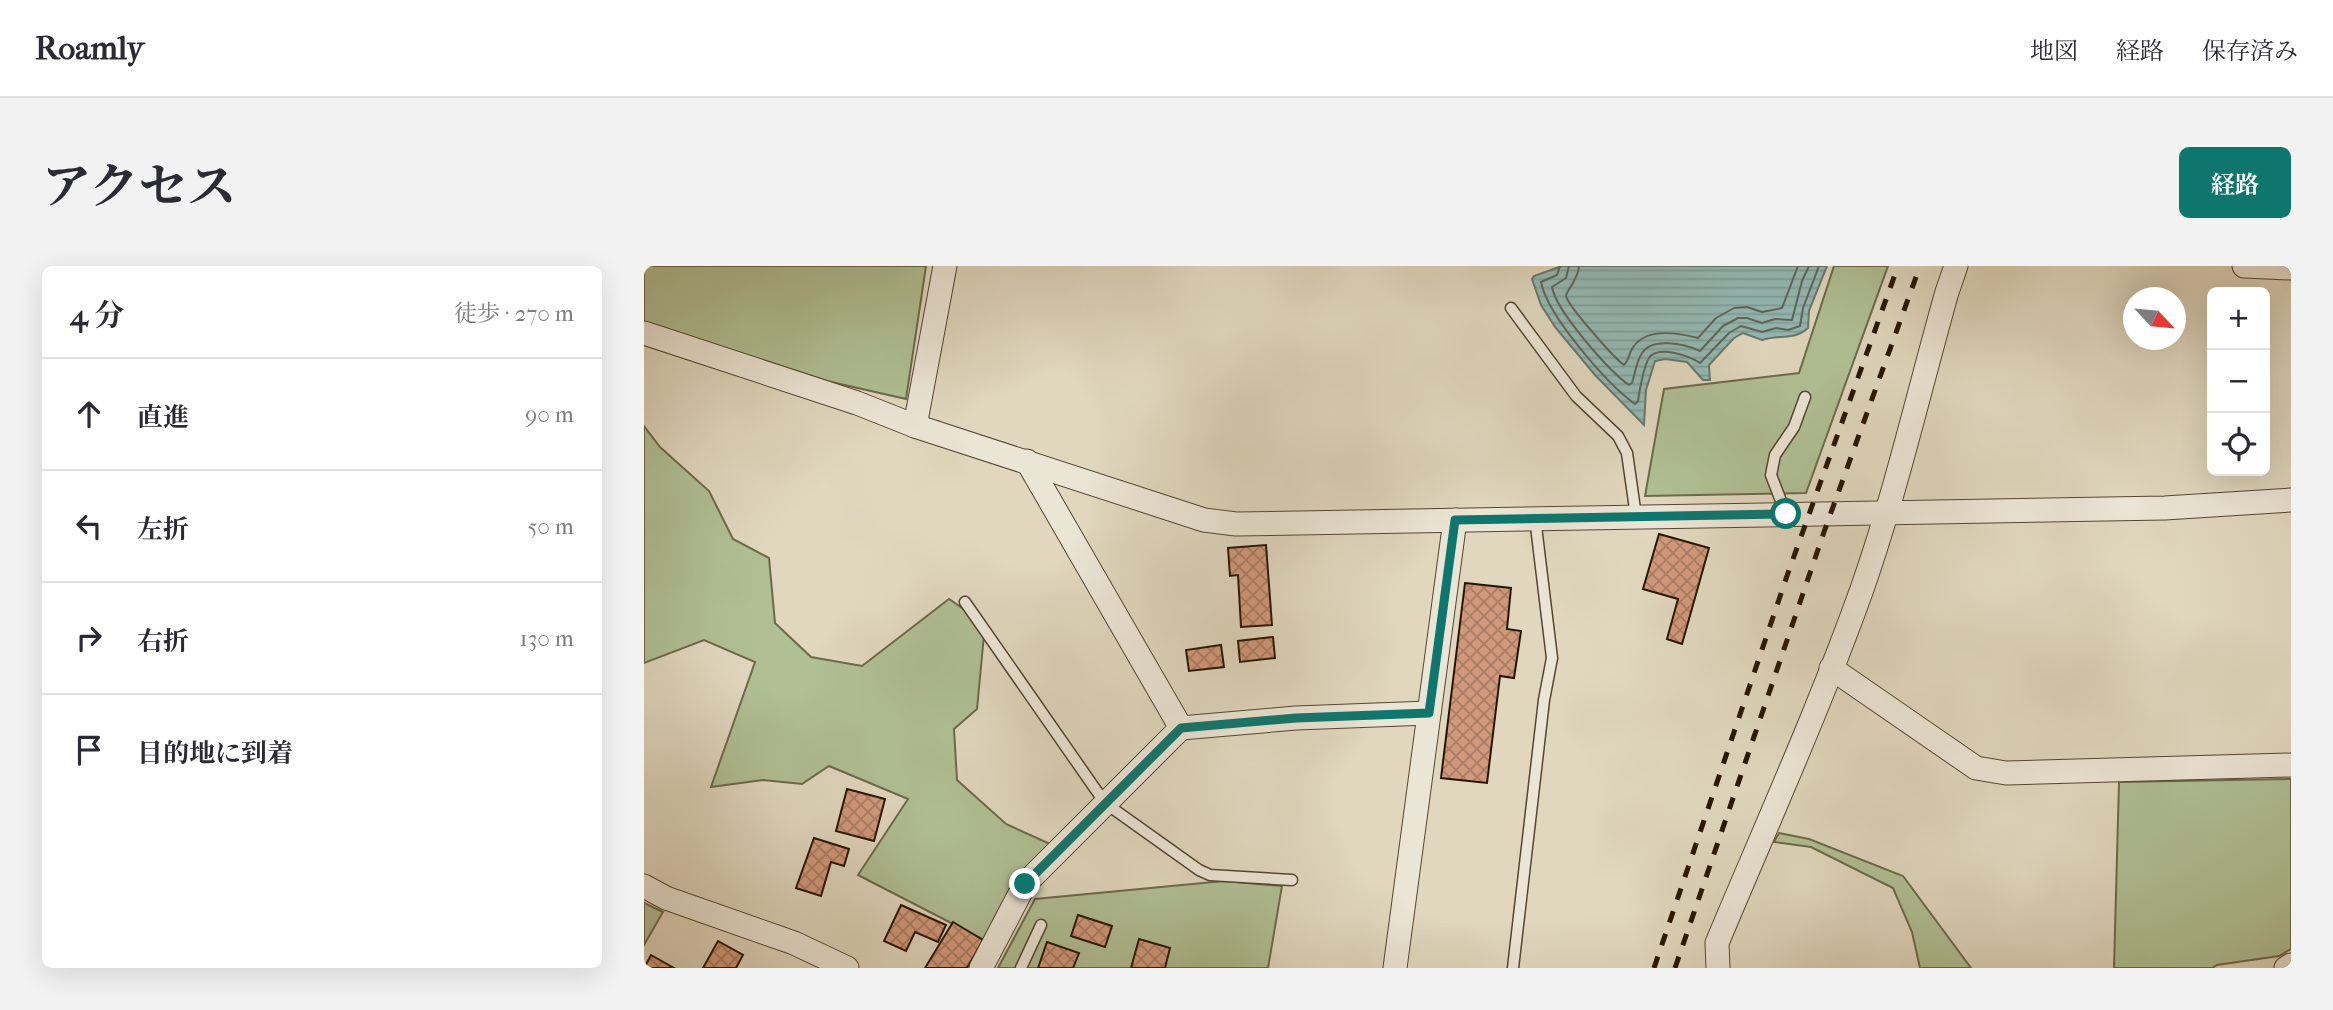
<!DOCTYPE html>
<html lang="ja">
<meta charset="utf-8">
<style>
body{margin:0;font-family:"IM FELL French Canon","Noto Serif JP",serif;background:#f2f2f3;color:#2b2b33}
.controls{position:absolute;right:21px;top:21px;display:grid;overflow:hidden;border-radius:10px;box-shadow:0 7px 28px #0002}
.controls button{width:63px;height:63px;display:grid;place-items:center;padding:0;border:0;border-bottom:2px solid #e1e1e2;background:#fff;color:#2b2b33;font:35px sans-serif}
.compass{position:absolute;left:1479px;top:21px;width:63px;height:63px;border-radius:50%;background:#fff;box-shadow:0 7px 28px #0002;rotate:116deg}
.stop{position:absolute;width:21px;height:21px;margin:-16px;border:5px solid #0f766e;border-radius:50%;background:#fff}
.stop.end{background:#0f766e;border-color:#fff;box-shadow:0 2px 7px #0008}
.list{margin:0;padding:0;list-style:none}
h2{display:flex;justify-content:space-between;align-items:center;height:91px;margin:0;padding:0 28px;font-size:30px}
h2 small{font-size:23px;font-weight:400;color:#7c7c81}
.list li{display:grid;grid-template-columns:46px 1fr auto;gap:21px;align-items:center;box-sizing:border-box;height:112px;padding:0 28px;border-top:2px solid #e1e1e2}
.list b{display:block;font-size:26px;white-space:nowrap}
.list em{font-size:23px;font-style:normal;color:#7c7c81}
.icon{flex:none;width:38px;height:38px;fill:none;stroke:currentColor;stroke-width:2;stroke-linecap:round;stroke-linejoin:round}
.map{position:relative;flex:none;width:1647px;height:702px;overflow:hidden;border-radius:10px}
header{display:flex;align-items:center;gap:42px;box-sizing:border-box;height:98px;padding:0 35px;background:#fff;border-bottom:2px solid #e1e1e2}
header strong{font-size:33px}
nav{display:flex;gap:38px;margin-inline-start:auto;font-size:24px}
.intro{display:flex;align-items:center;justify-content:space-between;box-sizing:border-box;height:168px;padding:0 42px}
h1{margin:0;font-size:49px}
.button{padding:18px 32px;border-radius:10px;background:#0f766e;color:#fff;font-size:24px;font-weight:700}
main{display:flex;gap:42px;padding:0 42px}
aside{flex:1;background:#fff;border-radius:10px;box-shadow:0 7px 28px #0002}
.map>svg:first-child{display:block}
</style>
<header>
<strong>Roamly</strong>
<nav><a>地図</a><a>経路</a><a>保存済み</a></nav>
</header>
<div class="intro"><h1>アクセス</h1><a class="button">経路</a></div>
<main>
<aside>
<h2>4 分<small>徒歩 · 270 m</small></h2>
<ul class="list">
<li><svg class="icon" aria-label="ahead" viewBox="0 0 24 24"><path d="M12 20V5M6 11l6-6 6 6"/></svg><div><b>直進</b></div><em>90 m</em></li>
<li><svg class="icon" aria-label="left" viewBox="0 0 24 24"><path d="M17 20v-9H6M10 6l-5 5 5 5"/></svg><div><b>左折</b></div><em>50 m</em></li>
<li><svg class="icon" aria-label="right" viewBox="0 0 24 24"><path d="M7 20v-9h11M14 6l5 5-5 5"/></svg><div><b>右折</b></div><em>130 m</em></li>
<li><svg class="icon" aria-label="arrive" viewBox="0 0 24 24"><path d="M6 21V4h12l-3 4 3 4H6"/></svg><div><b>目的地に到着</b></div></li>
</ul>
</aside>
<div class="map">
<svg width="1647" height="702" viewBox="0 0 1647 702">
<defs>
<pattern id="water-rules" width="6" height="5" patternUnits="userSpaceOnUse" patternTransform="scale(1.75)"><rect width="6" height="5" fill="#94b9b4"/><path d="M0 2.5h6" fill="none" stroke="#809e99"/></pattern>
<pattern id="building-cross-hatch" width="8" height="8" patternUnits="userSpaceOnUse" patternTransform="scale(1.75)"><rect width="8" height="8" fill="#d1997b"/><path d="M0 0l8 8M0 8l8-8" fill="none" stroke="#aa7c63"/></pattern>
</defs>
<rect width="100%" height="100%" fill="#e0d7be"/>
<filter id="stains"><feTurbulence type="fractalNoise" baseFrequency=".00286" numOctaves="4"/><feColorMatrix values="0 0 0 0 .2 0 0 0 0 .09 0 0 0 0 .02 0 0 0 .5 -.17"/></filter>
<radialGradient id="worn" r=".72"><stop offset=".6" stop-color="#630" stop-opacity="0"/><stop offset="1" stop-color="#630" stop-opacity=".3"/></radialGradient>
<g fill="#b0bf94" stroke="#6c6a4c" stroke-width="2">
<path d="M0,0h282l-20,133 -79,-18 -183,-59z"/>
<path d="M1190,0h54l-82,227 -161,3 19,-107 135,-16z"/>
<path d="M0,160l16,21 49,44 24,48 36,19 6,65 36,34 51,9 87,-67 36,25 -8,85 -23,20 3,51 49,44 53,24 -71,94 -130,-67 50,-76 -79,-33 -27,18 -39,-4 -52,7 44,-125 -51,-22 -60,23z"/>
<path d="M1647,513v170l-12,7 -62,9 -5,3h-98l5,-186z"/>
<path d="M1135,567l30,6 94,37 68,92h-51l-8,-36 -19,-44 -82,-41 -37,-5z"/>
<path d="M580,615l58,5 -14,82h-270l37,-69z"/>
<path d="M0,637l19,9 -19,33z"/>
</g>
<path fill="url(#water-rules)" stroke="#68776d" stroke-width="2" d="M918,0h265l-18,45 -1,17c-14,13 -29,6 -46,12l-19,-7 -9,5 -25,27 1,15h-7l-16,-18 -22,-3 -10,2 -9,29 -2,35 -49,-50 -40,-48 -14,-22 -9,-26 2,-3z"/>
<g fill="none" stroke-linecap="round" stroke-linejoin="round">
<g stroke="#5e675c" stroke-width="2">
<path d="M916,0l-3,9 -16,7c6,33 66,102 94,122l3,-3c1,-8 6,-36 11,-43 9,-14 42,-1 51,5l29,-30 12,-7 21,6 14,-4 12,2 12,-4 3,-18 16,-42"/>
<path d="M925,0l-3,12 -14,9c4,24 57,84 77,98l3,-2c3,-9 4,-20 9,-28 9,-19 44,-11 59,-4l23,-25 15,-8h9l15,5 13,-4 17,1 10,-39 7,-15"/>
<path d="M935,0c0,12 -14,27 -13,30 2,10 49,63 58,69 5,-5 5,-13 10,-19 14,-19 45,-13 64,-8l18,-20 18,-10 13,-1 15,5 20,-4 16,-42"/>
</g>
</g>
<g fill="url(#building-cross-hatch)" stroke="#271503" stroke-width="2">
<path d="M1015,268l50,14 -27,96 -15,-5 11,-40 -35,-10z"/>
<path d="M622,279l6,80 -31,2 -3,-52 -8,1 -2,-28z"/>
<path d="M821,317l46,5 -4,41 14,2 -7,47 -14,-2 -13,107 -46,-5z"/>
<path d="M629,371l2,21 -35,4 -2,-21z"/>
<path d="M577,379l3,22 -35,4 -3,-21z"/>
<path d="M203,523l38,10 -11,42 -38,-10z"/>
<path d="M170,572l35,11 -5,17 -13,-4 -10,34 -25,-8z"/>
<path d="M257,639l45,20 -8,17 -23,-10 -9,19 -22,-10z"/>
<path d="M434,649l34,11 -7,21 -34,-11z"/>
<path d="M309,656l30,18 -16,28h-42z"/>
<path d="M495,673l31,9 -5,20h-34z"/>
<path d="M74,675l25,14 -7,13h-33z"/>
<path d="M403,676l32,11 -6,15h-35z"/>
<path d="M7,689l23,13h-30z"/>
</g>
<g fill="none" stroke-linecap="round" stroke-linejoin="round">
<g stroke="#554632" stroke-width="13">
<g id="lane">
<path d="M867,42l65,88 42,40 9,17 9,63"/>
<path d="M1142,248l-15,-39 4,-20 19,-28 11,-30"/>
<path d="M321,336l140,201 94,67 11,5 82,5"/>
<path d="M377,702l20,-43"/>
<path d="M869,702l31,-268 8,-42 -17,-140"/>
</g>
</g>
<g stroke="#554632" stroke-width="25">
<g id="street">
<path d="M1600,0l47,2"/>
<path d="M0,67l213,70 58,23 289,94 32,4 929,-16 126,-8"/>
<path d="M271,160l30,-160"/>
<path d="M383,195l154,267 115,-10 133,-5"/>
<path d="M1187,402l145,100 30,5 285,-8"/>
<path d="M0,620l22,12 128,45 53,25"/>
<path d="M337,702l44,-84 156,-156"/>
<path d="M751,702l60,-448"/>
<path d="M1074,702l-1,-25c49,-117 102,-234 145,-354 34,-97 57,-198 85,-297l9,-26"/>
<path d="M1642,702l5,-3"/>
</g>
</g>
<use href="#lane" stroke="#ebe5d5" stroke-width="10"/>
<use href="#street" stroke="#ebe5d5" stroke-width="23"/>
<g stroke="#271503" stroke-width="5" stroke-dasharray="12 12" stroke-linecap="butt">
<path d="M1010,702l134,-395 110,-307"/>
<path d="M1031,702l149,-436 96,-266"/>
</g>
</g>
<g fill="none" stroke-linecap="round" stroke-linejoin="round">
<path stroke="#0f766e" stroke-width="9" d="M381,618l156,-156 115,-10 133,-5 26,-193 331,-6"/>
</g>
<rect width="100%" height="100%" filter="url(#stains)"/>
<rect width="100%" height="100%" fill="url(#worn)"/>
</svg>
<div class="controls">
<button>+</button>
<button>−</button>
<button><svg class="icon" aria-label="locate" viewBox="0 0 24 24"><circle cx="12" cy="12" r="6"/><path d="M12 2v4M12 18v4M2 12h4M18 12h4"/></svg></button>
</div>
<svg class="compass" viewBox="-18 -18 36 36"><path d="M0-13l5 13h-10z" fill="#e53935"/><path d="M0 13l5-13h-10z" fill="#7c7c81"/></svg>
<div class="stop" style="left:1142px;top:248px"></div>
<div class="stop end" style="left:381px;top:618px"></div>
</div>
</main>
